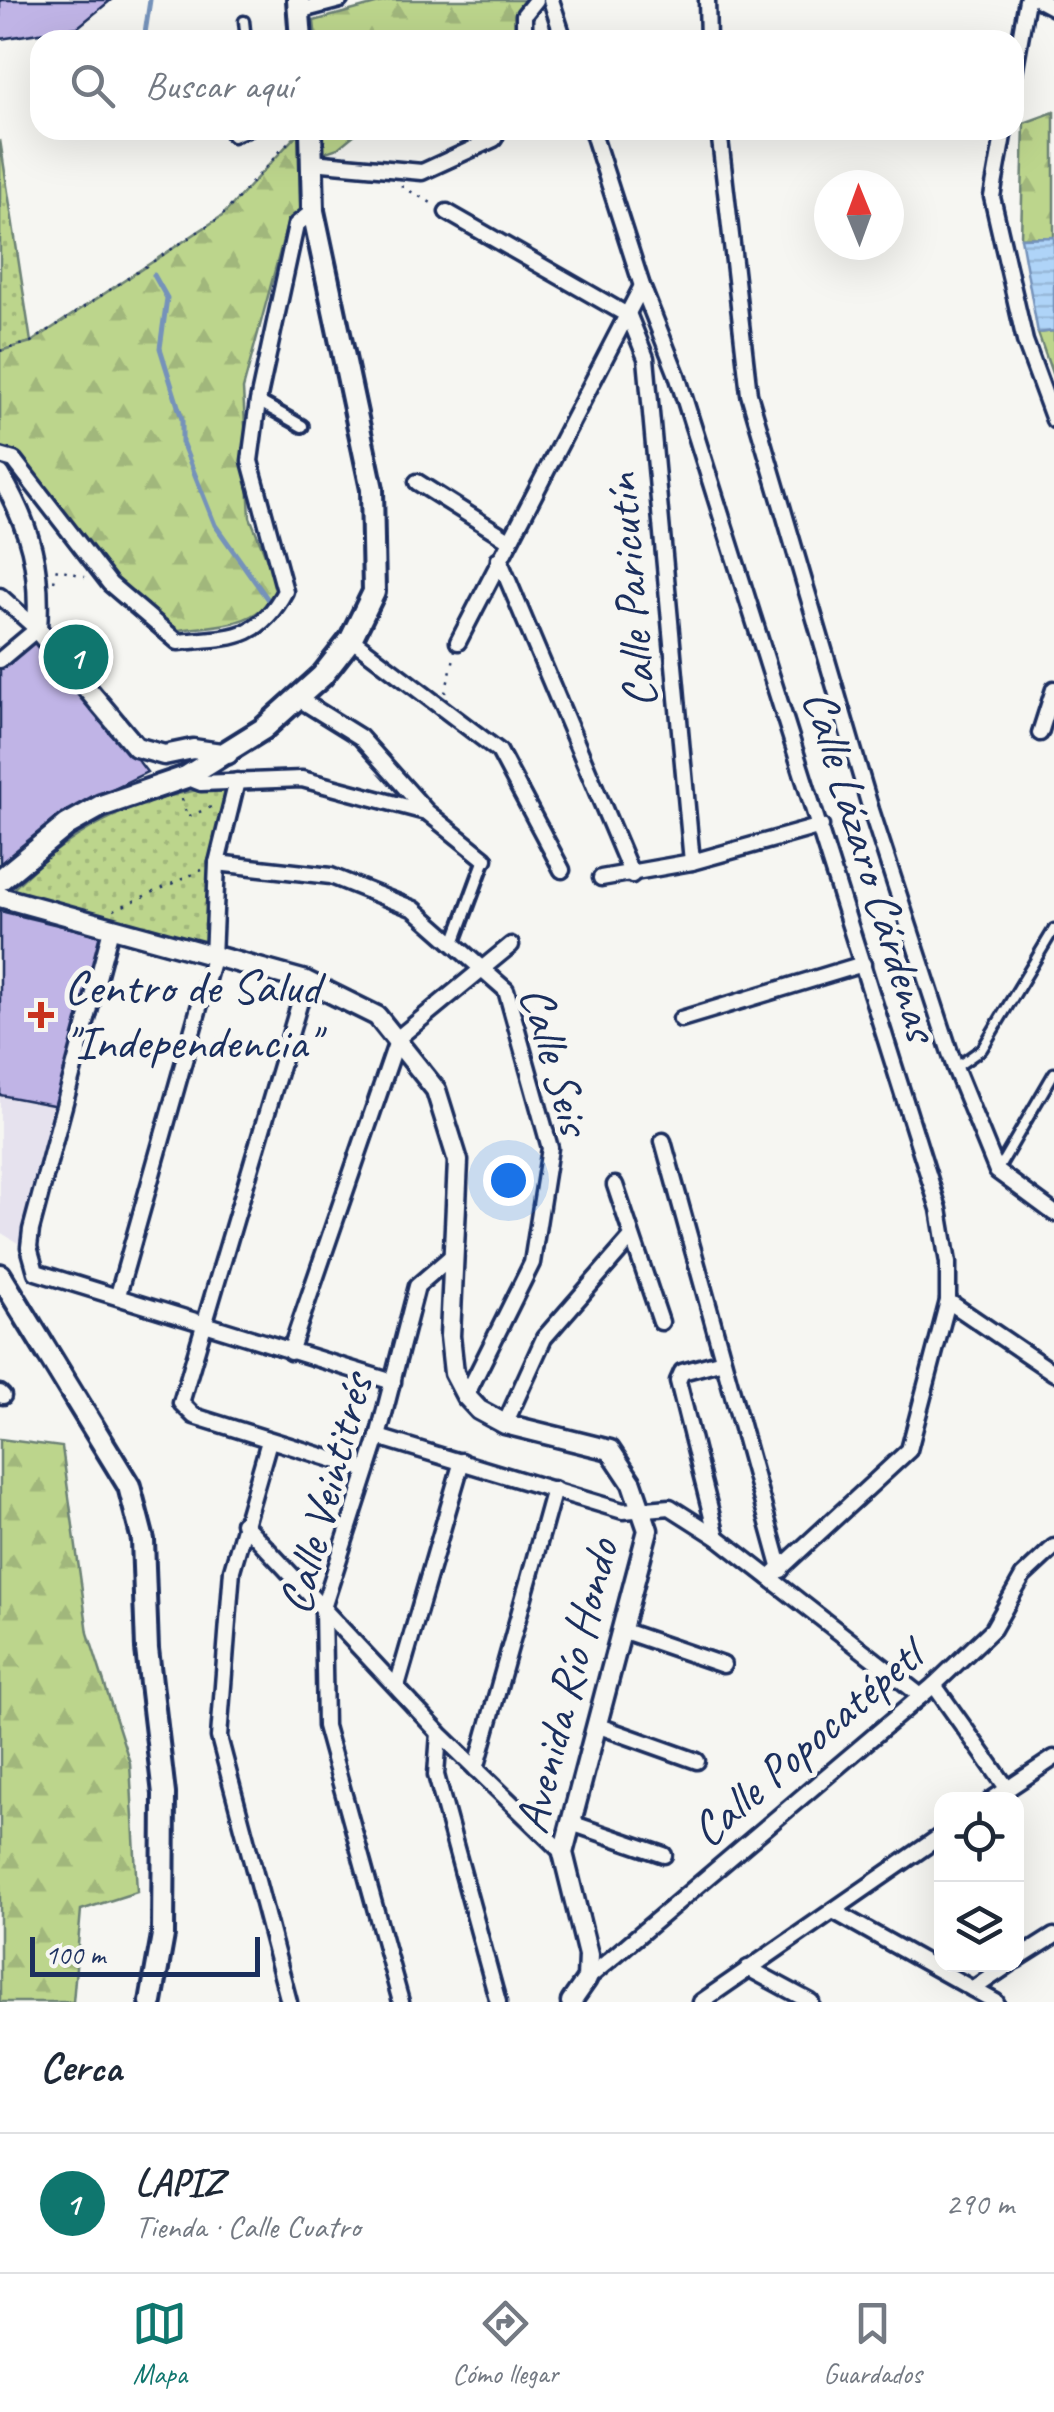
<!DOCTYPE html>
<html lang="es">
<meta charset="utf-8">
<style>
body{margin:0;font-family:Caveat,sans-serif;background:#f6f6f7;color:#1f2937}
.controls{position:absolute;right:30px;bottom:30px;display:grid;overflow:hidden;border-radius:20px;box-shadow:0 10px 40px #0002}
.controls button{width:90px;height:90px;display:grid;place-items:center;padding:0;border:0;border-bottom:2px solid #e0e1e3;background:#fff;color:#1f2937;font:50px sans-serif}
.compass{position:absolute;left:814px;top:170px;width:90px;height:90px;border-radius:50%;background:#fff;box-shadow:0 10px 40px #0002;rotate:359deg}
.scale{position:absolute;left:30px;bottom:25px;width:230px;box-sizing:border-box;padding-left:10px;border:5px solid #1b2f5e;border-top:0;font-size:28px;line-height:35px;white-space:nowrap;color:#1b2f5e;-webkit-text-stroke:8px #f6f6f2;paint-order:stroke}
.you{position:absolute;left:508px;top:1180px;width:35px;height:35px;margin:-25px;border:8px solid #fff;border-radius:50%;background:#1a73e8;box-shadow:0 0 0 15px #1a73e833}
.badge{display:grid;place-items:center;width:65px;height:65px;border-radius:50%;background:#0f766e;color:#fff;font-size:32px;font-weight:700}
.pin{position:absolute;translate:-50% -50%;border:5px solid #fff;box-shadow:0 2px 10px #0006}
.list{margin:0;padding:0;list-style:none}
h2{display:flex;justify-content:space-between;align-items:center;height:130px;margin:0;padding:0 40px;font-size:42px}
h2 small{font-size:32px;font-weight:400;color:#747a83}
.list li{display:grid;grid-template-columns:65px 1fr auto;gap:30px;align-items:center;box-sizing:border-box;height:140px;padding:0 40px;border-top:2px solid #e0e1e3}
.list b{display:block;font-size:38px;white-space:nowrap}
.list p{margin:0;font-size:32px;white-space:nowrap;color:#747a83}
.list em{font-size:32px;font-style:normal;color:#747a83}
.icon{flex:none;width:55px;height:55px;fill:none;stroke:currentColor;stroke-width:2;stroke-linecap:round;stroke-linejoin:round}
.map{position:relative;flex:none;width:1054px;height:2002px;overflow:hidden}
.search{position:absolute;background:#fff;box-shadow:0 10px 40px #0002;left:30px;right:30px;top:30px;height:110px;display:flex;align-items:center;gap:25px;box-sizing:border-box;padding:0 35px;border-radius:30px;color:#747a83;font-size:38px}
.sheet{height:270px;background:#fff}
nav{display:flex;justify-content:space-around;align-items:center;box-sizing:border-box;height:140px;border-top:2px solid #e0e1e3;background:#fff;font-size:28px;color:#747a83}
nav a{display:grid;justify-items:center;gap:5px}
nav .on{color:#0f766e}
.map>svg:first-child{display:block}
</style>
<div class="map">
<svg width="1054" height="2002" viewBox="0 0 1054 2002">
<defs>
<pattern id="grass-dots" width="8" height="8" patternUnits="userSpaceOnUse" patternTransform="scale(2.5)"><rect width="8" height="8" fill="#bcd58c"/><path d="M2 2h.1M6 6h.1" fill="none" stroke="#a1b77b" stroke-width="1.8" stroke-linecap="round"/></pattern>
<pattern id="forest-firs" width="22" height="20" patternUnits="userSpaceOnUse" patternTransform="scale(2.5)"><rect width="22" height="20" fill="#bcd58c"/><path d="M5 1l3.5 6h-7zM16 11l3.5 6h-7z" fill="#a1b77b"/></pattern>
<pattern id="water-rules" width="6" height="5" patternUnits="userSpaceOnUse" patternTransform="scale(2.5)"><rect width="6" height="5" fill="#afd4f8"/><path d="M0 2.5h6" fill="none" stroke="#96b6d7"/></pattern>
</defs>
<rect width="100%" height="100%" fill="#f6f6f2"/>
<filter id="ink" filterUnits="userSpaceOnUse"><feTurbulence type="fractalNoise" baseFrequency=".01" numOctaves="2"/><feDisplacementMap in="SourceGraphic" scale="20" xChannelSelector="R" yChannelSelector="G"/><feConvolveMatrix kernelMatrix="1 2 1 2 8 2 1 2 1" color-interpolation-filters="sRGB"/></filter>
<g filter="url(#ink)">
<path fill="#e6e2ee" d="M0,1095l58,11 -37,139 -21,-13z"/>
<g fill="url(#grass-dots)" stroke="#6c8275" stroke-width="2.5">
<path d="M0,140l31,202 -31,9z"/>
<path d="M228,787l-17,78 -4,86 -203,-52c58,-65 136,-107 224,-112z"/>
</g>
<g fill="url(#forest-firs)" stroke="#6c8275" stroke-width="2.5">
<path d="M390,0h135l-5,7 -2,27 -23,6h-179l-2,-19z"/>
<path d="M1054,112v125l-33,1 3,-115z"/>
<path d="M301,130h59l-22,18 -33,11 4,41 -22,25 -44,164 7,128 28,70c-17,40 -61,38 -99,43l-69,-46 -110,-138v-95l31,-9 191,-126z"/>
<path d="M1054,331v48l-16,-46z"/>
<path d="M0,1439l62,8 26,186 42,130 7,129 -56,18 -8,92h-73z"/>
</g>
<path fill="url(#water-rules)" stroke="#7492ba" stroke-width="2.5" d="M1054,237v94l-16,2 -17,-95z"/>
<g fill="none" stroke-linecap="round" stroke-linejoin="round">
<g stroke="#7492ba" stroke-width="5">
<path d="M144,40l6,-40"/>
<path d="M154,275l13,23 -7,50 22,71v23l33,83 56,79"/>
</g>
</g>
<g fill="#c0b4e6" stroke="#1b2f5e" stroke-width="2.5">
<path d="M0,0h111l-33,27 -78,12z"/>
<path d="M37,629l110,143 -68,33 -79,59v-197z"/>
<path d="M0,911l104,25 -46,170 -58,-11z"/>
</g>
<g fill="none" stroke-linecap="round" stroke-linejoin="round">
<g stroke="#1b2f5e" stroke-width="15">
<g id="service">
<path d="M244,21l2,19"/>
<path d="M226,130l7,7 17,-7"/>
<path d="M955,1068l27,-19 72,-120"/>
<path d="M997,1171l57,-98"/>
</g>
</g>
<g stroke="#1b2f5e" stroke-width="18">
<g id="pedestrian">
<path d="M258,401l44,25"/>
<path d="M454,943l31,-84"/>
</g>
</g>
<g stroke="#1b2f5e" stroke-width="21">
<g id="minor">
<path d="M551,0l13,40"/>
<path d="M707,0l1,40"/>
<path d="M1039,0l15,8"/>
<path d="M298,11l42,-11"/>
<path d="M524,40v-25l12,-15"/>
<path d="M1014,73l13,-73"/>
<path d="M592,130l50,156 35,89 262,834 9,54v38l-39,149 -139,128"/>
<path d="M719,130l30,264 122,416 84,258 42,103 57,42"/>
<path d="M1004,130l-12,67 33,144 29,79"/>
<path d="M312,162l110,10 72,-33 4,-9"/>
<path d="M447,212l182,104 17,42 46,504"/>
<path d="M0,456l14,4 96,124 68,58c52,-5 80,0 107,-51l-35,-130 8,-60 38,-176 17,-14"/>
<path d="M417,482l92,58"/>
<path d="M499,559l133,316"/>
<path d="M0,596l37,33 -37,31"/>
<path d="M351,639l148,112 63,119"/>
<path d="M458,642l184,-356"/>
<path d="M299,699l61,38 67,75 58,47"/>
<path d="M1040,733l14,-44"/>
<path d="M186,777l15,6 101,-4 124,33"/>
<path d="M217,863l114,13 83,33 92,81 44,158 -18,115 -66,133"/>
<path d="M601,878l91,-16 129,-36"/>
<path d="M111,929l-80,301 -2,17 7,25 357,110"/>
<path d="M306,981l-125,422 13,13 173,54"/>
<path d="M681,1019l182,-55"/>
<path d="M663,1141l118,429"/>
<path d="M615,1185l46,137"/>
<path d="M118,1295l95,-337 4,-95 20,-82"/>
<path d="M948,1301l106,72"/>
<path d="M290,1352l108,-314 113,-93"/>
<path d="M0,1393l3,3"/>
<path d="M505,1424l39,-86 88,-101"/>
<path d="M378,1437l245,74 47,-4 47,30 204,159"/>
<path d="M269,1441l-37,129 -13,167 70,265"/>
<path d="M243,1523l196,210 124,120"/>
<path d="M717,1537l-39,-156 4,-9 41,-11"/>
<path d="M621,1630l102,35"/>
<path d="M934,1685l73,103"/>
<path d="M397,1686l65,-225"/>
<path d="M596,1725l101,36"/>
<path d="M439,1733l-3,42 62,227"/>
<path d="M476,1769l78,-280"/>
<path d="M991,1800l63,-42"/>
<path d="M571,1823l93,32"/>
<path d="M835,1912l161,90"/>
<path d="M1016,1960l38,-24"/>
<path d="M748,1968l63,34"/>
<path d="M587,1979l347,-294 59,-56 30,-53 31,-29"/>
<path d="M973,1989l37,-25"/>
<path d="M401,2002l-76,-276 -2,-118 55,-171 39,-151 36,-31"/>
<path d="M701,2002l241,-167"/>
</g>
</g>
<g stroke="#1b2f5e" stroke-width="25">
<g id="tertiary">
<path d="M0,475c31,53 41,94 37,154l99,118 28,8 29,-6 35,5"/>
<path d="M0,897l306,84 71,35 59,74 22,71 -8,175 4,37 12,23 13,14 26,14 105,26 22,33 16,47 -85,323 25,102 -1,24 -16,23"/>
</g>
</g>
<g stroke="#1b2f5e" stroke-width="28">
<g id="secondary">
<path d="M298,0l3,40"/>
<path d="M0,880l67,-55 34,-19 85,-29 77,-48 59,-53 29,-37 23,-47 -2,-103 -59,-278 -2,-81"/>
<path d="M0,1275l129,211 14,54 4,109 17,145 -1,141 -12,67"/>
</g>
</g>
<g stroke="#1b2f5e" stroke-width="2.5" stroke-dasharray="2.5 8" stroke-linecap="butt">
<path d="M401,186l32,18"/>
<path d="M0,351l31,-9 191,-126 70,-78"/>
<path d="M54,581l3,-13 28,9"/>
<path d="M445,693l9,-35"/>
<path d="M182,799l5,18 27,-11"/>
<path d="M114,910l88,-40"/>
</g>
<use href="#service" stroke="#f6f6f2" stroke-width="8"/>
<use href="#pedestrian" stroke="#f6f6f2" stroke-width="10"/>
<use href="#minor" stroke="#f6f6f2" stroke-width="14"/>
<use href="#tertiary" stroke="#f6f6f2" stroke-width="18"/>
<use href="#secondary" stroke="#f6f6f2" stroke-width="20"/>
</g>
</g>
<path fill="#c8321e" stroke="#f6f6f2" stroke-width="4" d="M36 1000h10v10h10v10h-10v10h-10v-10h-10v-10h10z"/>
<g text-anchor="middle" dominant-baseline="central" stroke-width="10" stroke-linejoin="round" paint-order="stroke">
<g font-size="48" fill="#1b2f5e" stroke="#f6f6f2">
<text transform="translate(630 591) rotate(-95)">Calle Paricutín</text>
<text transform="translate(871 865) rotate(73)">Calle Lázaro Cárdenas</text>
<text transform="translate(556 1060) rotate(74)">Calle Seis</text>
<text transform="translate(325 1494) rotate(-75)">Calle Veintitrés</text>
<text transform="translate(566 1686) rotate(-76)">Avenida Río Hondo</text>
<text transform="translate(806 1743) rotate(-41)">Calle Popocatépetl</text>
</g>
<g font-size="48" fill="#1b2f5e" stroke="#f6f6f2" text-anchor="start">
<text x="64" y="987">Centro de Salud<tspan x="64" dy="55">"Independencia"</tspan></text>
</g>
</g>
</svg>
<div class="controls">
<button><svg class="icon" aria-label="locate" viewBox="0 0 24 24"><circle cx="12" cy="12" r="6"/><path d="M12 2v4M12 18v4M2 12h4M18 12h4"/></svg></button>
<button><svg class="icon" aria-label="layers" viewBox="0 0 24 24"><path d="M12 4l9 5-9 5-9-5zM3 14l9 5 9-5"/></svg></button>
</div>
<svg class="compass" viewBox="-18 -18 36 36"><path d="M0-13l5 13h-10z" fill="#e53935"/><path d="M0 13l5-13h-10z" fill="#747a83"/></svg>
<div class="scale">100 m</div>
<div class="you"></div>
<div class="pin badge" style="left:76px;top:657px">1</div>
<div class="search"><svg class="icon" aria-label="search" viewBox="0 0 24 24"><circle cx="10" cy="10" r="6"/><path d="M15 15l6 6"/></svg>Buscar aquí</div>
</div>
<section class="sheet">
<h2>Cerca<small></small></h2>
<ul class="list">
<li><span class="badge">1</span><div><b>LAPIZ</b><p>Tienda · Calle Cuatro</p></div><em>290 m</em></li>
</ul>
</section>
<nav>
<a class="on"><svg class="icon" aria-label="map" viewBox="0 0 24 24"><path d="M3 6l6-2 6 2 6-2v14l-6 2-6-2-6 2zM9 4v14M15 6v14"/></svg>Mapa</a>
<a><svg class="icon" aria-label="directions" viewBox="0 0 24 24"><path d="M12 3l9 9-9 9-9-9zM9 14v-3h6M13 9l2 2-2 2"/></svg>Cómo llegar</a>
<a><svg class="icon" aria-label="saved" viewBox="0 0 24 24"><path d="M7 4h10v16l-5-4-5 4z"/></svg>Guardados</a>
</nav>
